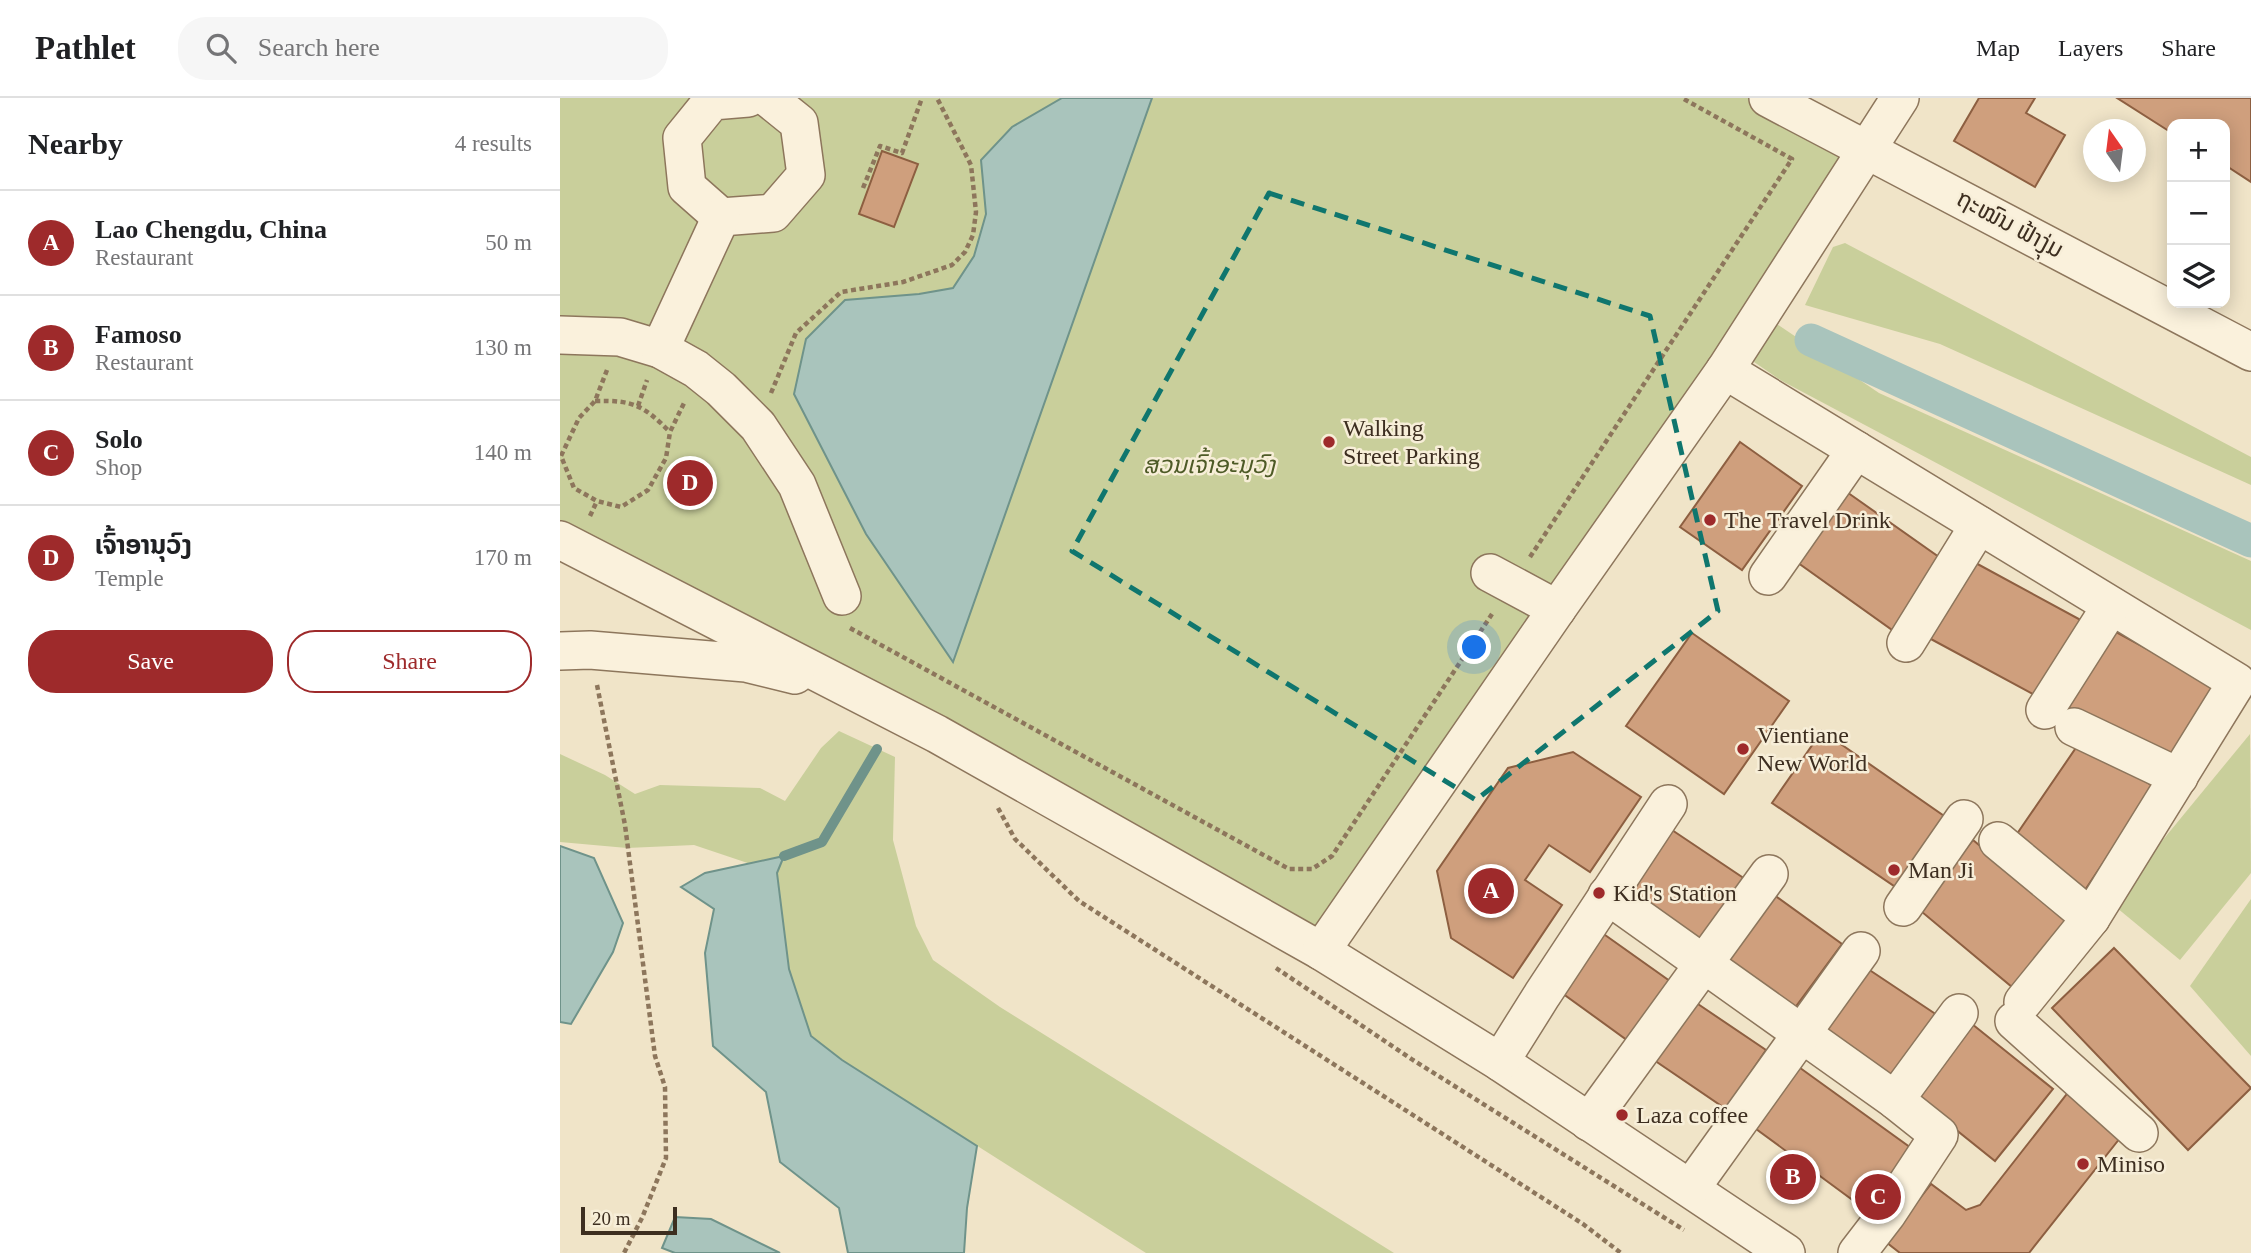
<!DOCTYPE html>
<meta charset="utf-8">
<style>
body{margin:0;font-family:"Times New Roman","Noto Sans Lao",serif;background:#f6f6f6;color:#202124}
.controls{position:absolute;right:21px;top:21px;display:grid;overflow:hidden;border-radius:14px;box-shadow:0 4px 18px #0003}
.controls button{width:63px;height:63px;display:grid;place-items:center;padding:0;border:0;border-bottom:2px solid #e0e0e0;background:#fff;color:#202124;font:35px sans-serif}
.compass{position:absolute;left:1523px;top:21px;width:63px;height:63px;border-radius:50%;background:#fff;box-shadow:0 4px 18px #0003;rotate:346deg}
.scale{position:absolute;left:21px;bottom:18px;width:96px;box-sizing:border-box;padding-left:7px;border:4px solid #3d2e20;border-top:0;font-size:19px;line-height:24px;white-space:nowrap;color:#3d2e20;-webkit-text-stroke:5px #f7eed8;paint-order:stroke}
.you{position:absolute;left:915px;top:550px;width:24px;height:24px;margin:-18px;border:5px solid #fff;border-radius:50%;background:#1a73e8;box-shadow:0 0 0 10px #1a73e833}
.badge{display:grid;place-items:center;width:46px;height:46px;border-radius:50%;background:#9e2a2b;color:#fff;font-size:23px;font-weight:700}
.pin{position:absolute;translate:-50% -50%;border:4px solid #fff;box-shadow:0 2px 7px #0006}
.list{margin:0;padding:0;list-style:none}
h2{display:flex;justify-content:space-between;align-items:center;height:91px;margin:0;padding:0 28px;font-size:30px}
h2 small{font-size:23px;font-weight:400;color:#757577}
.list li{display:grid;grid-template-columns:46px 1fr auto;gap:21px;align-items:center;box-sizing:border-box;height:105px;padding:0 28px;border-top:2px solid #e0e0e0}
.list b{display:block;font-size:26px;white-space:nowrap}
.list p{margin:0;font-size:23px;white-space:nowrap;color:#757577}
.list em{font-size:23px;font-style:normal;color:#757577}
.actions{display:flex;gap:14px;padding:21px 28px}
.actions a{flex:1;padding:16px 0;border:2px solid #9e2a2b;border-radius:28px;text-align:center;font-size:24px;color:#9e2a2b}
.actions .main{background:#9e2a2b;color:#fff}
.icon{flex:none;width:38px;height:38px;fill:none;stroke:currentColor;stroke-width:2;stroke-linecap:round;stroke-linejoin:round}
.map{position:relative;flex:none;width:1691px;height:1155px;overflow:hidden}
header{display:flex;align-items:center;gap:42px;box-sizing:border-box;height:98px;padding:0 35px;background:#fff;border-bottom:2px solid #e0e0e0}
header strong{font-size:33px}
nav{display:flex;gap:38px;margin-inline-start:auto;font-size:24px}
.search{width:490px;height:63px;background:#f6f6f6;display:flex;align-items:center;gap:18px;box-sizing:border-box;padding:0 24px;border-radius:28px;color:#757577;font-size:26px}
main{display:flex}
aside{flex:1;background:#fff}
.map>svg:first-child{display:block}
</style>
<header>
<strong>Pathlet</strong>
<div class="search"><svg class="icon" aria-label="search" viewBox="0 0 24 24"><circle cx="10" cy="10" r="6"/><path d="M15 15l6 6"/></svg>Search here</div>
<nav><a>Map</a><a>Layers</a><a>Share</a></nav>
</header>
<main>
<aside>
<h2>Nearby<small>4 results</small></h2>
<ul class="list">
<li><span class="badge">A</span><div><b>Lao Chengdu, China</b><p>Restaurant</p></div><em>50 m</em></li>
<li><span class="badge">B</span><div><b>Famoso</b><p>Restaurant</p></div><em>130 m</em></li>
<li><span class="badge">C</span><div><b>Solo</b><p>Shop</p></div><em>140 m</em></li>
<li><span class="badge">D</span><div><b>ເຈົ້າອານຸວົງ</b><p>Temple</p></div><em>170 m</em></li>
</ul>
<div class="actions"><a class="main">Save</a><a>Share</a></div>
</aside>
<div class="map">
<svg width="1691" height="1155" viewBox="0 0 1691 1155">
<rect width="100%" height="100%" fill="#f0e4c8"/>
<g fill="#c9cf9b">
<path d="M0,0h1207l100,51 -105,165 117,79 372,168v69l-469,-249 -44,-30 -417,600 -761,-411z"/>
<path d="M1285,145l406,214v28l-311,-141 -135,-39 28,-58z"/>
<path d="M279,633l56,26 -2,83 23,86 17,34 67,47 394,246h-248l-304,-193 -31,-24 -22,-67 -12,-96 -83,-28 -67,3 -67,-6v-88l45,21 30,19 25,-9 100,3 25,13 36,-53z"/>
<path d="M1690,636l1,139 -71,87 -69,-57z"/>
<path d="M1691,801v157l-61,-70z"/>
</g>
<g fill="#a9c4bc" stroke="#6f938a" stroke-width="2">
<path d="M502,0h90l-199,564 -87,-128 -72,-140 12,-55 39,-39 74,-6 34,-6 21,-32 12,-42 -5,-54 31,-33z"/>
<path d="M0,748l34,12 29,65 -10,29 -42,72 -11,-2z"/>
<path d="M224,758l-7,17 12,96 22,67 31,24 135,86 -10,62 -3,45h-116l-9,-45 -59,-46 -14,-70 -53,-46 -8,-93 9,-44 -33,-22 24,-14z"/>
<path d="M115,1119l36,2 69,34h-105l-13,-5z"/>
</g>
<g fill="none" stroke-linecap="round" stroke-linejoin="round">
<path stroke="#6f938a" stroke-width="10" d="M224,758l38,-14 55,-93"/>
<path stroke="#a9c4bc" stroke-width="33" d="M1251,242l440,201"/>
</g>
<g fill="#cf9f7d" stroke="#8d5f41" stroke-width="2">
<path d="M1419,0h56l-9,15 39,22 -30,52 -81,-46z"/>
<path d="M1557,0h134v84l-26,-17v-41h-53v9z"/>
<path d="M322,53l36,13 -24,63 -35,-13z"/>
<path d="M1180,344l62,44 -60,84 -62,-43z"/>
<path d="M1284,392l102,72 -51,70 -101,-72z"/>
<path d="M1412,463l116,63 -42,77 -117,-63z"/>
<path d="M1545,528l116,63 -43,78 -116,-63z"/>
<path d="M1132,535l97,68 -65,93 -98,-68z"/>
<path d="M1262,633l125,87 -50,70 -125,-85z"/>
<path d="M1522,641l72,48 -71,106 -73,-49z"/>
<path d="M1013,654l68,45 -51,75 -41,-27 -24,35 37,25 -49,73 -62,-40 -14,-67 71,-103z"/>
<path d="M1106,728l79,53 -45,65 -79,-53z"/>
<path d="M1413,742l102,85 -57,67 -102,-85z"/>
<path d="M1210,794l72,52 -48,65 -72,-53z"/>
<path d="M1038,832l76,54 -43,59 -76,-55z"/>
<path d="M1554,850l137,140 -63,62 -136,-142z"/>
<path d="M1302,867l78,52 -45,67 -78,-52z"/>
<path d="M1132,902l74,50 -40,59 -75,-51z"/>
<path d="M1412,926l81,65 -58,72 -81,-65z"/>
<path d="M1236,967l122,88 -45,62 -121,-89z"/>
<path d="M1510,992l54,43 -95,120h-129l-14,-11 45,-58 35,26 14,-5z"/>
</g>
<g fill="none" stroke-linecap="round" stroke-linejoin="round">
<g stroke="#8d765c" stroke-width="40">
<g id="minor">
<path d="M188,0l-36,3 -30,37 5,49 34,30 52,-4 33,-38 -7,-52 -31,-25"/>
<path d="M1208,0l483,254"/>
<path d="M0,237l60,2 40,12 36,20 25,20 37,37 39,59 45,111"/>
<path d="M100,251l61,-132"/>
<path d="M1165,272l512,312 -146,236 -68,84"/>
<path d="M0,442l377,194 384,217 179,111 286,191"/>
<path d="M930,475l67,36"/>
<path d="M1208,478l88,-126"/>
<path d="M1346,545l73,-118"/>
<path d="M0,553l30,-1 156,13 49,12"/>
<path d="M1485,612l66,-104"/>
<path d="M1514,629l105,50"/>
<path d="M1438,743l93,77"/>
<path d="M1047,797l288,205 44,35 -52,79 -30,39"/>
<path d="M1343,809l61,-88"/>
<path d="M761,853l236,-342 168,-239 175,-272"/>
<path d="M1454,923l125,112"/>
<path d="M940,964l42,-67 126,-191"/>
<path d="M1335,1002l64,-87"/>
<path d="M1029,1024l180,-248"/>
<path d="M1131,1090l170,-237"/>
</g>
</g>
<g stroke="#8d765c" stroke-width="4.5" stroke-dasharray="5 3.5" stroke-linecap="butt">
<path d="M303,90l17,-42 22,7 20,-55"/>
<path d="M47,272l-12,31 -16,17 -18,38 13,32 23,13 24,6 27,-17 18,-32 4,-26 15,-31"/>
<path d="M211,295l25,-60 45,-41 62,-10 49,-17 13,-13 8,-17 3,-23 -5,-47 -34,-67"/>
<path d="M35,303c38,-1 48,4 75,31"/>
<path d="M78,308l9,-26"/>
<path d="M30,418l7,-15"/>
<path d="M970,459l262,-398 -110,-61"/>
<path d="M290,530l439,241h23l20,-13 160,-242"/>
<path d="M37,587l28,140 30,231 10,31 1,71 -24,60 -18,35"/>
<path d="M438,710l17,31 64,62 504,323 38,29"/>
<path d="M716,870l137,92 271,170"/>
</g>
<use href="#minor" stroke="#faf1dc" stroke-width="37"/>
</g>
<path fill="none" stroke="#0f766e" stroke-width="5" stroke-dasharray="14 9" stroke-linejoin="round" d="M709,95l381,123 68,295 -242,189 -404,-249z"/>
<g fill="#9e2a2b" stroke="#f7eed8" stroke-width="2.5">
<circle cx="769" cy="344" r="7"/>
<circle cx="1150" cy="422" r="7"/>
<circle cx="1183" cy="651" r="7"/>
<circle cx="1334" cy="772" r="7"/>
<circle cx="1039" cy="795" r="7"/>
<circle cx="1062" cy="1017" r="7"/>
<circle cx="1523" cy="1066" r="7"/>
</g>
<g text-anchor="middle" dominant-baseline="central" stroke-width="5" stroke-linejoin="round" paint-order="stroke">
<g font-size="24" fill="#3d2e20" stroke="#f7eed8">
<text transform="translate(1450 126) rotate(28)">ຖະໝົນ ຟ້າງຸ່ມ</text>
</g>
<g font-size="24" fill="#3d2e20" stroke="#f7eed8" text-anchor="start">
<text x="783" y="330">Walking<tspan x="783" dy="28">Street Parking</tspan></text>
<text x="1164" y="422">The Travel Drink</text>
<text x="1197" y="637">Vientiane<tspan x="1197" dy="28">New World</tspan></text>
<text x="1348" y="772">Man Ji</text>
<text x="1053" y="795">Kid's Station</text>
<text x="1076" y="1017">Laza coffee</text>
<text x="1537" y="1066">Miniso</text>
</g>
<g font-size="24" font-style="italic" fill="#4d5a26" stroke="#f7eed8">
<text x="649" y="367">ສວນເຈົ້າອະນຸວົງ</text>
</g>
</g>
</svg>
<div class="controls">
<button>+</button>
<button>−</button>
<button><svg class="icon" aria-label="layers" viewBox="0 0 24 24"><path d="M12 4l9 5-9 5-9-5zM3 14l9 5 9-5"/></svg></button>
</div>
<svg class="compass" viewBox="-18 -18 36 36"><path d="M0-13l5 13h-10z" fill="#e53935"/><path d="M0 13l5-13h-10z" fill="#757577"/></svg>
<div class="scale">20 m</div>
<div class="you"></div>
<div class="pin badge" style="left:931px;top:793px">A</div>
<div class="pin badge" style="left:1233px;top:1079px">B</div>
<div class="pin badge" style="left:1318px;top:1099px">C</div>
<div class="pin badge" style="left:130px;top:385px">D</div>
</div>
</main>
